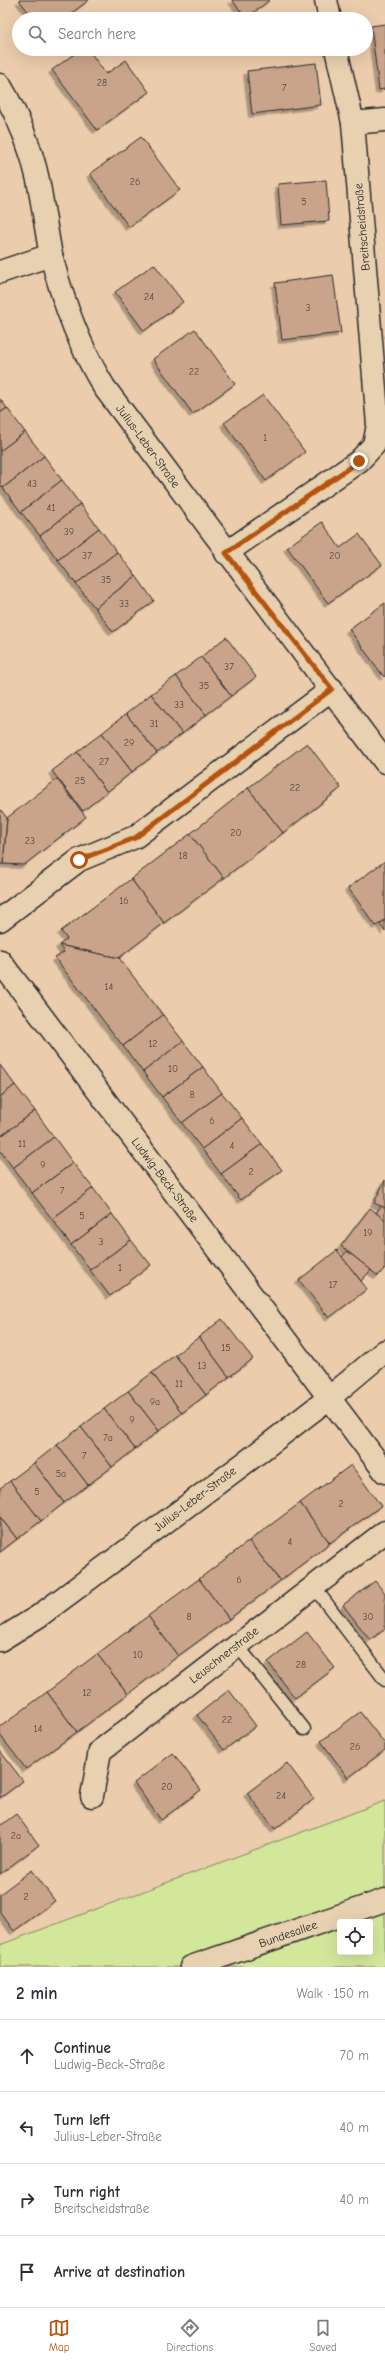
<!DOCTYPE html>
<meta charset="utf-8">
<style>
body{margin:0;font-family:"Comic Neue",sans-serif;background:#f7f7f7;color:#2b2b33}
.controls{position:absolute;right:12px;bottom:12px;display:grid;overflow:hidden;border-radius:4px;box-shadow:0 4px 16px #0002}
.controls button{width:36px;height:36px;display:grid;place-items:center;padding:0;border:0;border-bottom:1px solid #e1e1e2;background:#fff;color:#2b2b33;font:20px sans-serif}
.stop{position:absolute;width:12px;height:12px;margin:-9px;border:3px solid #b45309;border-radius:50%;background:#fff}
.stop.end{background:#b45309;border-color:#fff;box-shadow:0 1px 4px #0008}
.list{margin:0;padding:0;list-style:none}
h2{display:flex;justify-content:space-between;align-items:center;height:52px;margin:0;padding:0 16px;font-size:17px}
h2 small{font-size:13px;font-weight:400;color:#7c7c81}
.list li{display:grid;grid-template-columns:26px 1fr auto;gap:12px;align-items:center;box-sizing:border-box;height:72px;padding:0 16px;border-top:1px solid #e1e1e2}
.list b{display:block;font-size:15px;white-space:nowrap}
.list p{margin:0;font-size:13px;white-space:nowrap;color:#7c7c81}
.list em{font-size:13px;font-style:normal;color:#7c7c81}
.icon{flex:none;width:22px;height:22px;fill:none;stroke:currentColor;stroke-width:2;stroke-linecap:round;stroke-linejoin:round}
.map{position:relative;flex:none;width:385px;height:1967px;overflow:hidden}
.search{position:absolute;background:#fff;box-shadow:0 4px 16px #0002;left:12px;right:12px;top:12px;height:44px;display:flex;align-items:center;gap:10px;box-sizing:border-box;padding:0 14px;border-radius:22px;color:#7c7c81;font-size:15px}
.sheet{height:340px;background:#fff}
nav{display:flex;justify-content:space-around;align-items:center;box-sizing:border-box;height:56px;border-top:1px solid #e1e1e2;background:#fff;font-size:11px;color:#7c7c81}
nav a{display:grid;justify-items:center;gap:2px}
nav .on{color:#b45309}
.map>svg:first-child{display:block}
</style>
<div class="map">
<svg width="385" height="1967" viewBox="0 0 385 1967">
<defs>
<filter id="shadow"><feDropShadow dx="-3.5" dy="3.5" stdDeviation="0" flood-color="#0004"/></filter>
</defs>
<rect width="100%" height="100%" fill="#ebccac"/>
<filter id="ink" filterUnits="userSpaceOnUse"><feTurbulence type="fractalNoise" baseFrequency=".025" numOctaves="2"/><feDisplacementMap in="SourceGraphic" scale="8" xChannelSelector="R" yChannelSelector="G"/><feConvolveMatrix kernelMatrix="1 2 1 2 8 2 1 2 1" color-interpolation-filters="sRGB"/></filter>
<g filter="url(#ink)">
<path fill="#d3e79b" stroke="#7f8963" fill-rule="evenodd" d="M385,1801v166h-385v-22zM340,1922h30v30h-30z"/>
<g fill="#caa48a" stroke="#2b2b2b" filter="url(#shadow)">
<path d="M19,0h70l-25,19h-30z"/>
<path d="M232,0h38l-24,18z"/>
<path d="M385,24v65l-6,1 -8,-64z"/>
<path d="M81,49h7l18,25 20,-14 23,32 -52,38 -45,-60z"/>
<path d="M316,63l5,42 -69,9 -5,-43z"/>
<path d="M141,137l39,53 -51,37 -39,-53z"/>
<path d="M326,180l3,41 -48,4 -3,-41z"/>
<path d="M154,264l29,38 -39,29 -29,-39z"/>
<path d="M333,275l8,58 -59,7 -7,-57z"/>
<path d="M195,329l40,55 -42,30 -40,-55z"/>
<path d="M263,395l42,57 -39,29 -42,-58z"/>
<path d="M0,399l7,9 -7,5z"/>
<path d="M7,408l18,24 -25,19v-38z"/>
<path d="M25,432l19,24 -41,32 -3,-4v-33z"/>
<path d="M44,456l18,24 -41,32 -18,-24z"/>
<path d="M62,480l18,24 -40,32 -19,-24z"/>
<path d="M80,504l19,24 -41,32 -18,-24z"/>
<path d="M322,522l18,26 19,-14 23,31 -54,38 -41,-56z"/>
<path d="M99,528l18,24 -41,32 -18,-24z"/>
<path d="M117,552l19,24 -41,32 -19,-24z"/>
<path d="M136,576l18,25 -41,31 -18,-24z"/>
<path d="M385,603v73l-1,1 -35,-48z"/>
<path d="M226,637l30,40 -25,19 -30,-39z"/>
<path d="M201,657l30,39 -25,19 -30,-39z"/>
<path d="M176,676l30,39 -24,19 -31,-40z"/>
<path d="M151,694l31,40 -25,19 -31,-39z"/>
<path d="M126,714l31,39 -25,19 -30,-39z"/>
<path d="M102,733l30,39 -25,20 -30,-40z"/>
<path d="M307,743l34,45 -58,45 -35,-45z"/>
<path d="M77,752l30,40 -24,19 -31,-40z"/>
<path d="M57,779l29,38 -62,48 -21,-1 4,-46z"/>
<path d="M248,788l35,45 -59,45 -34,-44z"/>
<path d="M0,809l7,9 -4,46h-3z"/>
<path d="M190,834l34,44 -60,45 -33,-44z"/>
<path d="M385,861v59l-9,6 -28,-38z"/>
<path d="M131,879l33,44 -45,35 -60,-13 8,-6 -6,-8z"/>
<path d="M385,920v12l-5,-8z"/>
<path d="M59,945l60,13 44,57 -40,31 -68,-88 9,-6z"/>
<path d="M163,1015l20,26 -40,31 -20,-26z"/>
<path d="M183,1041l20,26 -41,30 -19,-25z"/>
<path d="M0,1065l15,20 -15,12z"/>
<path d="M203,1067l19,26 -40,30 -20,-26z"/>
<path d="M15,1085l20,26 -35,26v-40z"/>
<path d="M222,1093l20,25 -40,31 -20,-26z"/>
<path d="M35,1111l19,26 -41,31 -13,-18v-13z"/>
<path d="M242,1118l20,26 -41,30 -19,-25z"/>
<path d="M54,1137l19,26 -41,30 -19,-25z"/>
<path d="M262,1144l20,26 -41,30 -20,-26z"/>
<path d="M73,1163l20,25 -41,31 -20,-26z"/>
<path d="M385,1180v28l-11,-5z"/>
<path d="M93,1188l19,26 -41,31 -19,-26z"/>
<path d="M381,1206l4,2v12l-9,-7z"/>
<path d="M370,1208l15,12v48l-7,8 -37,-30z"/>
<path d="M112,1214l19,26 -41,30 -19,-25z"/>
<path d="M131,1240l20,25 -41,31 -20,-26z"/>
<path d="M337,1250l30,39 -38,29 -30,-38z"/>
<path d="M347,1251l24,19 -10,11 -19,-24z"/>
<path d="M222,1319l31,40 -24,18 -30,-40z"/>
<path d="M199,1337l30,40 -23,18 -31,-40z"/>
<path d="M175,1355l31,40 -24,18 -30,-40z"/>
<path d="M152,1373l30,40 -23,18 -31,-40z"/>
<path d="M128,1391l31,40 -24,18 -31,-40z"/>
<path d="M104,1409l31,40 -23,18 -31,-40z"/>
<path d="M81,1427l31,40 -24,18 -31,-40z"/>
<path d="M57,1445l31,40 -24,18 -30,-40z"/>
<path d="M34,1463l30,40 -23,18 -31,-40z"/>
<path d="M351,1465l30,41 -51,37 -30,-40z"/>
<path d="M10,1481l31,40 -24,18 -17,-22v-29z"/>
<path d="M300,1503l30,40 -50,38 -31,-40z"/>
<path d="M0,1517l17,22 -17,13z"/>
<path d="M249,1541l31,40 -51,38 -30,-40z"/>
<path d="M199,1579l30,40 -51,37 -30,-40z"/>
<path d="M375,1581l10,12v36l-15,11 -27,-35z"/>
<path d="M148,1616l30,40 -50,38 -31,-40z"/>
<path d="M307,1632l28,36 -40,30 -27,-36z"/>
<path d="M97,1654l31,40 -51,38 -30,-40z"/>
<path d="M229,1690l27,36 -32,24 -27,-35z"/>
<path d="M47,1692l30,40 -51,37 -26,-34v-8z"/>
<path d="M360,1712l25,32v6l-37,28 -27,-37z"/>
<path d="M0,1751l23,30 -23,17z"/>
<path d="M173,1753l28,37 -40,30 -27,-37z"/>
<path d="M287,1763l27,36 -39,30 -28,-36z"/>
<path d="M16,1814l23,31 -39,29v-48z"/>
<path d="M32,1870l23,31 -41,30 -14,-19v-18z"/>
</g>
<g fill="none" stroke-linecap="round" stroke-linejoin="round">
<g stroke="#2b2b2b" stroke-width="15">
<g id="service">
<path d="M314,1587l71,93"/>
<path d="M237,1645l67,84"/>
</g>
</g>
<g stroke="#2b2b2b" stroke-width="25">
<g id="minor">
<path d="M326,0l4,19"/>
<path d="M0,85c17,29 31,62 38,95 5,25 8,50 13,75 12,47 28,91 53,132l281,375"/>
<path d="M353,123l32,-3"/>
<path d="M0,272l51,-17"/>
<path d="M226,553l133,-92 15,-16 4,-20 -25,-302 -17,-74"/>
<path d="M0,920l79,-60 56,-23 197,-148"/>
<path d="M0,961l385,511"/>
<path d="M0,1640l39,-24 211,-157 79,-61 56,-47"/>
<path d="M92,1796l8,-45 285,-219"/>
</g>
</g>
<g stroke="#2b2b2b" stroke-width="25">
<path id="tertiary" d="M191,1967l194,-67"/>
</g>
<use href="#service" stroke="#e8d1b1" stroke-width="12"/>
<use href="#minor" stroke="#e8d1b1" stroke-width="22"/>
<use href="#tertiary" stroke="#e8d1b1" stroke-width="22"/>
</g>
</g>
<g fill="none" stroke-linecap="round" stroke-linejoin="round" filter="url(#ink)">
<path stroke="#b45309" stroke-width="5" d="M79,860l56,-22 197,-149 -106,-136 133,-92"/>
</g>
<g text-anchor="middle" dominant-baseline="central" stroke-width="4" stroke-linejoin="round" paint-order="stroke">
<g font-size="10" fill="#534943">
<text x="102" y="83">28</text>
<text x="284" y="88">7</text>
<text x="135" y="182">26</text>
<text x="304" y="202">5</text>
<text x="149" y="297">24</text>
<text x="308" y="308">3</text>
<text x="194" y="372">22</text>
<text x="265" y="438">1</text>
<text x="32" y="484">43</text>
<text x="51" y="508">41</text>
<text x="69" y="532">39</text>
<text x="87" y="556">37</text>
<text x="335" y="556">20</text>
<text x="106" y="580">35</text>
<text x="124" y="604">33</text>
<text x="229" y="667">37</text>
<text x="204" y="686">35</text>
<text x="179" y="705">33</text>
<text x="154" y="724">31</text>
<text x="129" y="743">29</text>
<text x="104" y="762">27</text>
<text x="80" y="781">25</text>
<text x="295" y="788">22</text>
<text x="236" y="833">20</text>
<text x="30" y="841">23</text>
<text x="183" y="856">18</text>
<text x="124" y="901">16</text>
<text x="109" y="987">14</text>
<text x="153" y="1044">12</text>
<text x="173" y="1069">10</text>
<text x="192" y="1095">8</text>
<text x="212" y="1121">6</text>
<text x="22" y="1144">11</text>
<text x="232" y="1146">4</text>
<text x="43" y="1165">9</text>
<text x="251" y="1172">2</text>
<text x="62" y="1191">7</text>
<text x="82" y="1216">5</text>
<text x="368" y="1233">19</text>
<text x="101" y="1242">3</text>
<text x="120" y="1268">1</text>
<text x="333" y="1285">17</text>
<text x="226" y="1348">15</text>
<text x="202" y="1366">13</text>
<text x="179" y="1384">11</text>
<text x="155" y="1402">9a</text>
<text x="132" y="1420">9</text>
<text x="108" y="1438">7a</text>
<text x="84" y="1456">7</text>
<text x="61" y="1474">5a</text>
<text x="37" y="1492">5</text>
<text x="341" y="1504">2</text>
<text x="290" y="1542">4</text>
<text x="239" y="1580">6</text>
<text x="189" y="1617">8</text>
<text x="368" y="1617">30</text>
<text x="138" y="1655">10</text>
<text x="301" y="1665">28</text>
<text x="87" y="1693">12</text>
<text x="227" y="1720">22</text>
<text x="38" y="1729">14</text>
<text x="355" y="1747">26</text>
<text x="167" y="1787">20</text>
<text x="281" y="1796">24</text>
<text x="16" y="1836">2a</text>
<text x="26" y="1897">2</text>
</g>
<g font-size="12" fill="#2b2b2b" stroke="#e8d1b1">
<text transform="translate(362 227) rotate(-95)">Breitscheidstraße</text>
<text transform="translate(148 446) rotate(54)">Julius-Leber-Straße</text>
<text transform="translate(165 1180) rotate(53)">Ludwig-Beck-Straße</text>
<text transform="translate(195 1499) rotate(-37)">Julius-Leber-Straße</text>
<text transform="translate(224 1655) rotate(-38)">Leuschnerstraße</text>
<text transform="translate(288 1934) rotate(-19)">Bundesallee</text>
</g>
</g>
</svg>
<div class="controls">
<button><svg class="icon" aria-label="locate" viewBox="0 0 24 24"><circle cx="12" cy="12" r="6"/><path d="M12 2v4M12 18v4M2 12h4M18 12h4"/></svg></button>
</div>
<div class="stop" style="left:79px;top:860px"></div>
<div class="stop end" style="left:359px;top:461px"></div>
<div class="search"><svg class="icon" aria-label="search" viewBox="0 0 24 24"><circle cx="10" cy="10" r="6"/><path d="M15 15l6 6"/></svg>Search here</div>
</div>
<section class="sheet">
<h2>2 min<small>Walk · 150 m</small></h2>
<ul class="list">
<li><svg class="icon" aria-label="ahead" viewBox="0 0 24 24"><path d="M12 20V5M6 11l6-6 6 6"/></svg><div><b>Continue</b><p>Ludwig-Beck-Straße</p></div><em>70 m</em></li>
<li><svg class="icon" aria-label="left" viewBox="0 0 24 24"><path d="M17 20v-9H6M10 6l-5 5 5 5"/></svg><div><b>Turn left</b><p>Julius-Leber-Straße</p></div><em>40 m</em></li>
<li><svg class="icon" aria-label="right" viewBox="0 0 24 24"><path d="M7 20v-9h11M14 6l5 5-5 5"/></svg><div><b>Turn right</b><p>Breitscheidstraße</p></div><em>40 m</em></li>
<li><svg class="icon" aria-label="arrive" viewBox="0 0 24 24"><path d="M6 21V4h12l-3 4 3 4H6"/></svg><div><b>Arrive at destination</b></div></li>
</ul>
</section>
<nav>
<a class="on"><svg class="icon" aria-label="map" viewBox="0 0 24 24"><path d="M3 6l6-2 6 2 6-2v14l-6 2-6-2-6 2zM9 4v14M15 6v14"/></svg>Map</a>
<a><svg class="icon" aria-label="directions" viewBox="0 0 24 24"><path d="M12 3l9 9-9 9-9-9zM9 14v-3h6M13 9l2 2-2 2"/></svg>Directions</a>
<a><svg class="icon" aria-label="saved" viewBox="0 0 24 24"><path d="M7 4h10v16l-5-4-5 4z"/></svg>Saved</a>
</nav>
